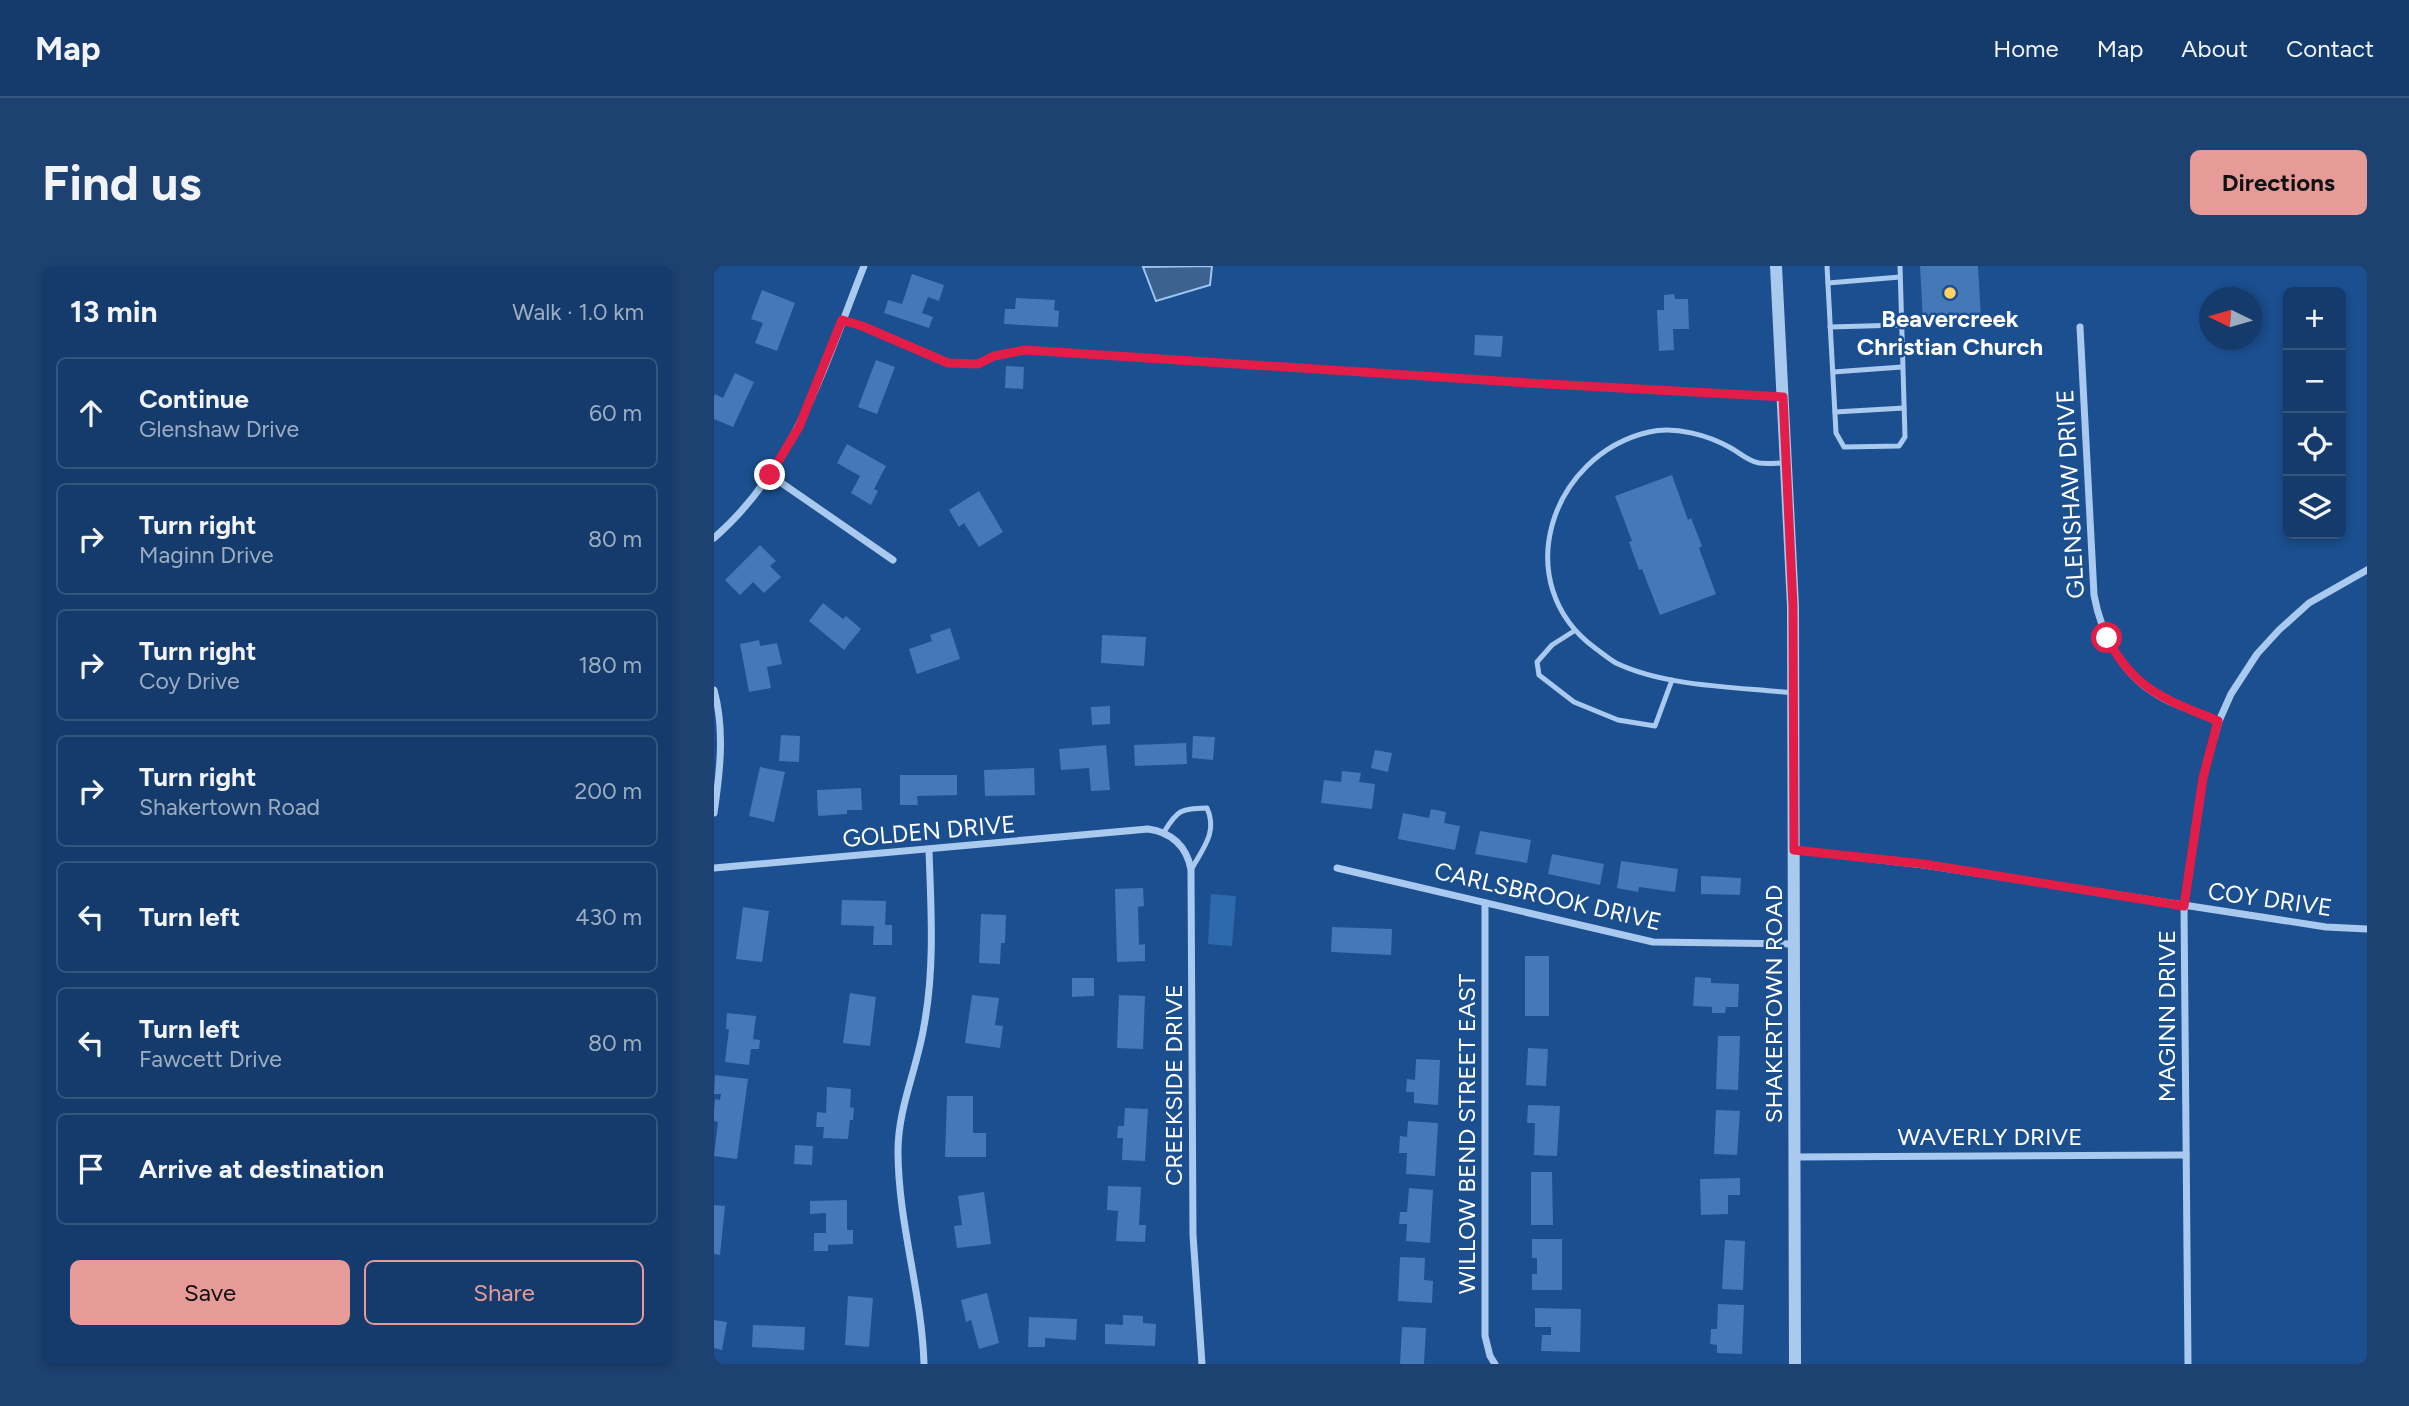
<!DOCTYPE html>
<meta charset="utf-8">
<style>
body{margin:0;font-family:Figtree,sans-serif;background:#1d4271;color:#f1f3f6}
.controls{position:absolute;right:21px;top:21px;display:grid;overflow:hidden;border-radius:10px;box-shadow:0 4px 10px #0003}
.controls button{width:63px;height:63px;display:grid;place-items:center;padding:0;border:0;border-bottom:2px solid #33557e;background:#143b6b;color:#f1f3f6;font:35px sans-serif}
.compass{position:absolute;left:1485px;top:21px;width:63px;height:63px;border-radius:50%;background:#143b6b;box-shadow:0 4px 10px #0003;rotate:275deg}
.stop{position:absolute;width:21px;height:21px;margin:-16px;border:5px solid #e11d48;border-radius:50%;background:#fff}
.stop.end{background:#e11d48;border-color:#fff;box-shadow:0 2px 7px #0008}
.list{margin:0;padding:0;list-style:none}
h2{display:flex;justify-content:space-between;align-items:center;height:91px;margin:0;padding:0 28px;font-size:30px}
h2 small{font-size:23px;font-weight:400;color:#9dadc1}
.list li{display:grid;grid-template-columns:46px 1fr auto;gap:21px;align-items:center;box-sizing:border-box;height:112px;margin:0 14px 14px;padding:0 14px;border:2px solid #33557e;border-radius:10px}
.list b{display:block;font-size:26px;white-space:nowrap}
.list p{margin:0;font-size:23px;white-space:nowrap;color:#9dadc1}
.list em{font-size:23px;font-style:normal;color:#9dadc1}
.actions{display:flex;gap:14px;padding:21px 28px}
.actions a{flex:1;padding:16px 0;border:2px solid #e69b98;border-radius:10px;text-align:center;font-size:24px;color:#e69b98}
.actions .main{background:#e69b98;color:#111}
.icon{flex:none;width:38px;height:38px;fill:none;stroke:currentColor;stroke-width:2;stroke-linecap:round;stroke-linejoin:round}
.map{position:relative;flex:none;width:1653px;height:1098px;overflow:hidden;border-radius:10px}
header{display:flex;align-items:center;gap:42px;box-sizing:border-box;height:98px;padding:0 35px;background:#143b6b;border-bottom:2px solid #33557e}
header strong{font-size:33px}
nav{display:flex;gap:38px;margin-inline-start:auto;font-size:24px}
.intro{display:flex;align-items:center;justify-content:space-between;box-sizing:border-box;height:168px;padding:0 42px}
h1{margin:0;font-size:49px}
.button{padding:18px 32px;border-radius:10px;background:#e69b98;color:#111;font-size:24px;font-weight:700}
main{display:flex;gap:42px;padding:0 42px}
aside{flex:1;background:#143b6b;border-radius:10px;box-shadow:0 4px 10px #0003}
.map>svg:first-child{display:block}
</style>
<header>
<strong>Map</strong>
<nav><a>Home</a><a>Map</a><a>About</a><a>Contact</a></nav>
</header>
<div class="intro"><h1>Find us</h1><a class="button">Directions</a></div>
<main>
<aside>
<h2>13 min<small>Walk · 1.0 km</small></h2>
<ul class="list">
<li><svg class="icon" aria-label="ahead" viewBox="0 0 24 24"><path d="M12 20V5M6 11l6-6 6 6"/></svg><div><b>Continue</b><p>Glenshaw Drive</p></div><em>60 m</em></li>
<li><svg class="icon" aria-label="right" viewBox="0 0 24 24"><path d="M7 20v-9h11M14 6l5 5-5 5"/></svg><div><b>Turn right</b><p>Maginn Drive</p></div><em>80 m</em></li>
<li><svg class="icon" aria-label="right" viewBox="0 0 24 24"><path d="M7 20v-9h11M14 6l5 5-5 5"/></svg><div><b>Turn right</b><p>Coy Drive</p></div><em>180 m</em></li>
<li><svg class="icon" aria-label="right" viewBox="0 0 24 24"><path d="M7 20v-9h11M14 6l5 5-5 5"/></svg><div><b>Turn right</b><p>Shakertown Road</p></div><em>200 m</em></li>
<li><svg class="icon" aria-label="left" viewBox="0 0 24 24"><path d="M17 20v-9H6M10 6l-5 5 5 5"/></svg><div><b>Turn left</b></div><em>430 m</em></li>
<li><svg class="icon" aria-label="left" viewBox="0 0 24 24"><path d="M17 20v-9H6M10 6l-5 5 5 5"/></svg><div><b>Turn left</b><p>Fawcett Drive</p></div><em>80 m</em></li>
<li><svg class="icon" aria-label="arrive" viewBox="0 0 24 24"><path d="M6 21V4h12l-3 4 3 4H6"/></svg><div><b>Arrive at destination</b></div></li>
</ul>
<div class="actions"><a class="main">Save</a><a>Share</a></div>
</aside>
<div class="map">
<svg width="1653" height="1098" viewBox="0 0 1653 1098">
<rect width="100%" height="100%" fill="#1b4f8f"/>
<path fill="#2e69ad" d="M497,628l25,2 -4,50 -24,-2z"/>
<path fill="#3c6290" stroke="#9cc4f0" stroke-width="2" d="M498,0l-2,19 -54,16 -13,-34z"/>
<g fill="#4478b7">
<path d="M1206,0h58l3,53 -58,3z"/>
<path d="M198,8l32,11 -5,16 -11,-4 -6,16 11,4 -4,11 -45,-15 4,-13 14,4z"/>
<path d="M48,24l33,13 -18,48 -22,-8 8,-20 -12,-4z"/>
<path d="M960,28l1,5h13l1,30h-16l1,21 -15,1 -2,-41h7v-15z"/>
<path d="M302,32l39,2 -1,10 5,1 -1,16 -54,-3 1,-15h10z"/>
<path d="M761,69l28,1 -2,21 -27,-2z"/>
<path d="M162,94l19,7 -18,47 -19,-7z"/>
<path d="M292,100l18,1 -1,22 -18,-1z"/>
<path d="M21,107l19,9 -21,45 -19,-8v-22l1,-3 8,4z"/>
<path d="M133,178l39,22 -12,23 4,2 -7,14 -20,-12 9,-17 -23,-13z"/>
<path d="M958,209l16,45 3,-2 11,28 -3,2 17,46 -56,21 -18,-46 -3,1 -10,-28 3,-1 -17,-45z"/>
<path d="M265,225l24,41 -24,15 -15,-24 -5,4 -10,-17z"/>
<path d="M46,279l16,16 -6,5 11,11 -17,16 -11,-11 -13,13 -15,-15z"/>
<path d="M109,337l20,16 3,-3 15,13 -17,21 -35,-29z"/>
<path d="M236,362l10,31 -43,15 -8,-25 23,-8 -2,-6z"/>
<path d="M388,369l44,2 -2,29 -43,-3z"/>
<path d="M45,374l1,6 17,-3 5,21 -15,3 4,21 -22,4 -9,-48z"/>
<path d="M396,440v18l-18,1 -1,-18z"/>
<path d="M67,469l19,1 -1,26 -20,-1z"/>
<path d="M479,470l22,1 -2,23 -21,-2z"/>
<path d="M472,477l1,21 -52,2 -1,-21z"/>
<path d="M392,479l4,45 -19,1 -2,-23 -28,2 -2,-21z"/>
<path d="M661,484l17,3 -4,19 -17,-4z"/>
<path d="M46,501l25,5 -11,50 -25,-6z"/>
<path d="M320,502l1,27 -50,1 -1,-26z"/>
<path d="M628,505l19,2 -2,9 16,2 -3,25 -51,-6 3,-23 17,2z"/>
<path d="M186,509h57v20l-40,1 1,9h-18z"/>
<path d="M147,522l1,22h-15v4l-29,2 -1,-26z"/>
<path d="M717,543l15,3 -2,11 16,3 -5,24 -57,-11 5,-26 26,5z"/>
<path d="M766,565l51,9 -4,23 -52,-9z"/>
<path d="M838,588l52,10 -4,21 -52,-11z"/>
<path d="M907,595l57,8 -3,23 -36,-5 -1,5 -21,-4z"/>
<path d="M987,610l40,2 -1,17 -39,-1z"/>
<path d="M429,622l1,18 -6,1 1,38 6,-1v17l-28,1 -2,-73z"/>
<path d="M128,634l44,1 -1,24h7v20h-19l1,-19 -33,-1z"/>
<path d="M29,641l26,4 -7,51 -26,-3z"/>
<path d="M267,648l25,1 -1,28h-4l-1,21 -21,-1z"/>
<path d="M618,661l60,2 -1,26 -60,-3z"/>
<rect x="811" y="690" width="24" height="60"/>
<path d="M981,711l16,1v5l28,1 -1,23h-12l-1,6h-13v-6l-19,-1z"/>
<path d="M358,712h22v18l-22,1z"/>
<path d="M136,727l26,4 -6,49 -27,-3z"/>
<path d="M258,729l27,3 -4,27 8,1 -3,22 -35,-5z"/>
<path d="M405,729l26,1 -2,53 -26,-1z"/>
<path d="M13,747l29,3 -3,23 7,1 -1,9h-8l-2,16 -24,-3 4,-33h-3z"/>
<path d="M1004,770h22l-2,54 -22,-1z"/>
<path d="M814,782l20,1 -2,37 -20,-1z"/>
<path d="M702,793l24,1 -2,45 -24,-2v-11h-8l1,-13 8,1z"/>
<path d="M1,809l33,4 -11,80 -23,-3 4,-34 -4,-1v-11l1,-11 5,1 1,-6h-7z"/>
<path d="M113,821l24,2 -1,18 4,1 -1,12h-3l-2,19 -25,-1 1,-11h-8l1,-15 9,1z"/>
<path d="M233,830h26v37h13v24h-41z"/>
<path d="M814,839l32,1 -3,50 -23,-1 1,-32h-8z"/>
<path d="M411,842l23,1 -3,52 -23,-1 1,-22h-6l1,-12h6z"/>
<path d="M1002,844l24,1 -3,44 -23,-1z"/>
<path d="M694,855l30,2 -3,53 -29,-2 1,-21h-8l1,-17 7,1z"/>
<path d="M81,879l18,1 -1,19 -18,-1z"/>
<path d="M817,906h21l1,53h-22z"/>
<path d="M1026,912v17h-12v19l-27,1 -1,-36z"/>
<path d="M394,920l33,1 -2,38h7l-1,17 -29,-1 2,-30 -11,-1z"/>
<path d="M695,922l24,2 -3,53 -24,-2 1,-17h-8l1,-12h7z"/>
<path d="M270,926l7,52 -34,4 -3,-22 8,-1 -4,-29z"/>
<path d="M133,934v30h6v14l-25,1v6h-14v-18h12v-20l-16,1v-13z"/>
<path d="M0,939l11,1 -5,49 -6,-1z"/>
<path d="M818,973h30v51h-30v-16h5v-16h-5z"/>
<path d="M1011,974l20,1 -2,49 -21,-1z"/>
<path d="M686,991l25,1 -1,22 9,1 -1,22 -34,-2z"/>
<path d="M273,1027l12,50 -20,6 -8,-29 -5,2 -5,-22z"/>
<path d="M134,1030l25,2 -4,49 -24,-2z"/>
<path d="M1004,1038l26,1 -2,49 -25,-1v-8l-7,-1 1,-15h6z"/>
<path d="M821,1042l46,1 -1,43 -39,-1 1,-16h9v-8h-16z"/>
<path d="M409,1049l20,1v7l13,1 -1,22 -50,-2v-20l18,1z"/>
<path d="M315,1051l48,2 -1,21 -31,-2v9h-17z"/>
<path d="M0,1054l13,2 -5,28 -8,-2z"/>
<path d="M39,1059l52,2 -1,23 -52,-3z"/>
<path d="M688,1061l24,1 -2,36h-24z"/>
</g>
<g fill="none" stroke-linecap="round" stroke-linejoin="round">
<g stroke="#a9c9ee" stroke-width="5">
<path d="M1113,0l9,167 8,14 55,-1 6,-9 -5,-171"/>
<path d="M1114,17l72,-6"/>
<path d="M128,54l20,6 86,37 30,1 16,-8 31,-6 504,33 253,14"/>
<path d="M1116,61l71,-2"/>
<path d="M1119,106l69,-5"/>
<path d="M1121,146l69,-4"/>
<path d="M1071,197c-8,0 -18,1 -26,0 -11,-2 -19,-10 -28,-15 -23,-13 -56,-22 -82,-16 -99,23 -141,152 -54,216 7,5 14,11 21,15 50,24 122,24 177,30"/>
<path d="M860,365l-22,14 -15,17 2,13 35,27 44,18 37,6 17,-46"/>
<path d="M450,566c14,-23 17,-23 43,-24 11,24 -4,40 -16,62"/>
</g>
<g stroke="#a9c9ee" stroke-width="7">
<path d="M1366,61l14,268c7,38 26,76 59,97 19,13 44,20 66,29"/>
<path d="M56,209l123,85"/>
<path d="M0,272c81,-70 112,-176 150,-272"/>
<path d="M0,424c11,40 6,82 0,123"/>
<path d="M1080,584l130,15 402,62 41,2"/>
<path d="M0,602l434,-39c23,3 39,17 43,41l2,365 9,129"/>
<path d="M623,602l316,74 141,2"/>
<path d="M771,637v433l5,20 5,8"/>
<path d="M1080,891l392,-2"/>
<path d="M210,1098c-2,-71 -26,-141 -26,-213 0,-43 19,-82 26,-125 11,-59 7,-117 5,-176"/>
<path d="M1474,1098l-4,-458 19,-129 16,-56 12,-27 26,-40 22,-24 30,-27 58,-33"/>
</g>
<path stroke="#a9c9ee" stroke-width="12" d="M1062,0l17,340 2,758"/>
</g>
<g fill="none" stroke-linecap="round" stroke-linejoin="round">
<path stroke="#e11d48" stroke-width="9" d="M56,209l29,-48 43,-107 20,6 86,37 30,1 16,-8 31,-6 504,33 254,14 10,209 1,244 130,14 260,42 19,-128 15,-57c-51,-21 -83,-30 -111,-83"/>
</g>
<circle fill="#ffd166" stroke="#1b4f8f" stroke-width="2.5" cx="1236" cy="27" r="7"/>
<g text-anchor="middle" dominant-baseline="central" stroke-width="5" stroke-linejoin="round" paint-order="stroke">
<g font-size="24" font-weight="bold" fill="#fff" stroke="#1b4f8f">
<text x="1236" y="52">Beavercreek<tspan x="1236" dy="28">Christian Church</tspan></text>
</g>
<g font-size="24" fill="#fff" stroke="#1b4f8f">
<text transform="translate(1356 228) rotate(-93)">GLENSHAW DRIVE</text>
<text transform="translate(215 565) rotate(-5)">GOLDEN DRIVE</text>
<text transform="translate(834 630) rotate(13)">CARLSBROOK DRIVE</text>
<text transform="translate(1556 633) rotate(8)">COY DRIVE</text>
<text transform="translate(1059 738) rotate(-90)">SHAKERTOWN ROAD</text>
<text transform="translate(1452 750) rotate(-90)">MAGINN DRIVE</text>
<text transform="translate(459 819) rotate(-90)">CREEKSIDE DRIVE</text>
<text transform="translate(752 868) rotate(-90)">WILLOW BEND STREET EAST</text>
<text x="1276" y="870">WAVERLY DRIVE</text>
</g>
</g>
</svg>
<div class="controls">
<button>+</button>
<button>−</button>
<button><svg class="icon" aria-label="locate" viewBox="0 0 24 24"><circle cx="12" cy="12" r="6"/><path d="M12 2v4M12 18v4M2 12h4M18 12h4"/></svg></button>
<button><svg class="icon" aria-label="layers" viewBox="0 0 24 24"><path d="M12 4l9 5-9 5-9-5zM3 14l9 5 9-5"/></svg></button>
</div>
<svg class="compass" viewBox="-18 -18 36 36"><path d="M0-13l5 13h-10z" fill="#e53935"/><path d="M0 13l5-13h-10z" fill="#9dadc1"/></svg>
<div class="stop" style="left:1393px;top:372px"></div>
<div class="stop end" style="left:56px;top:209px"></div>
</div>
</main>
